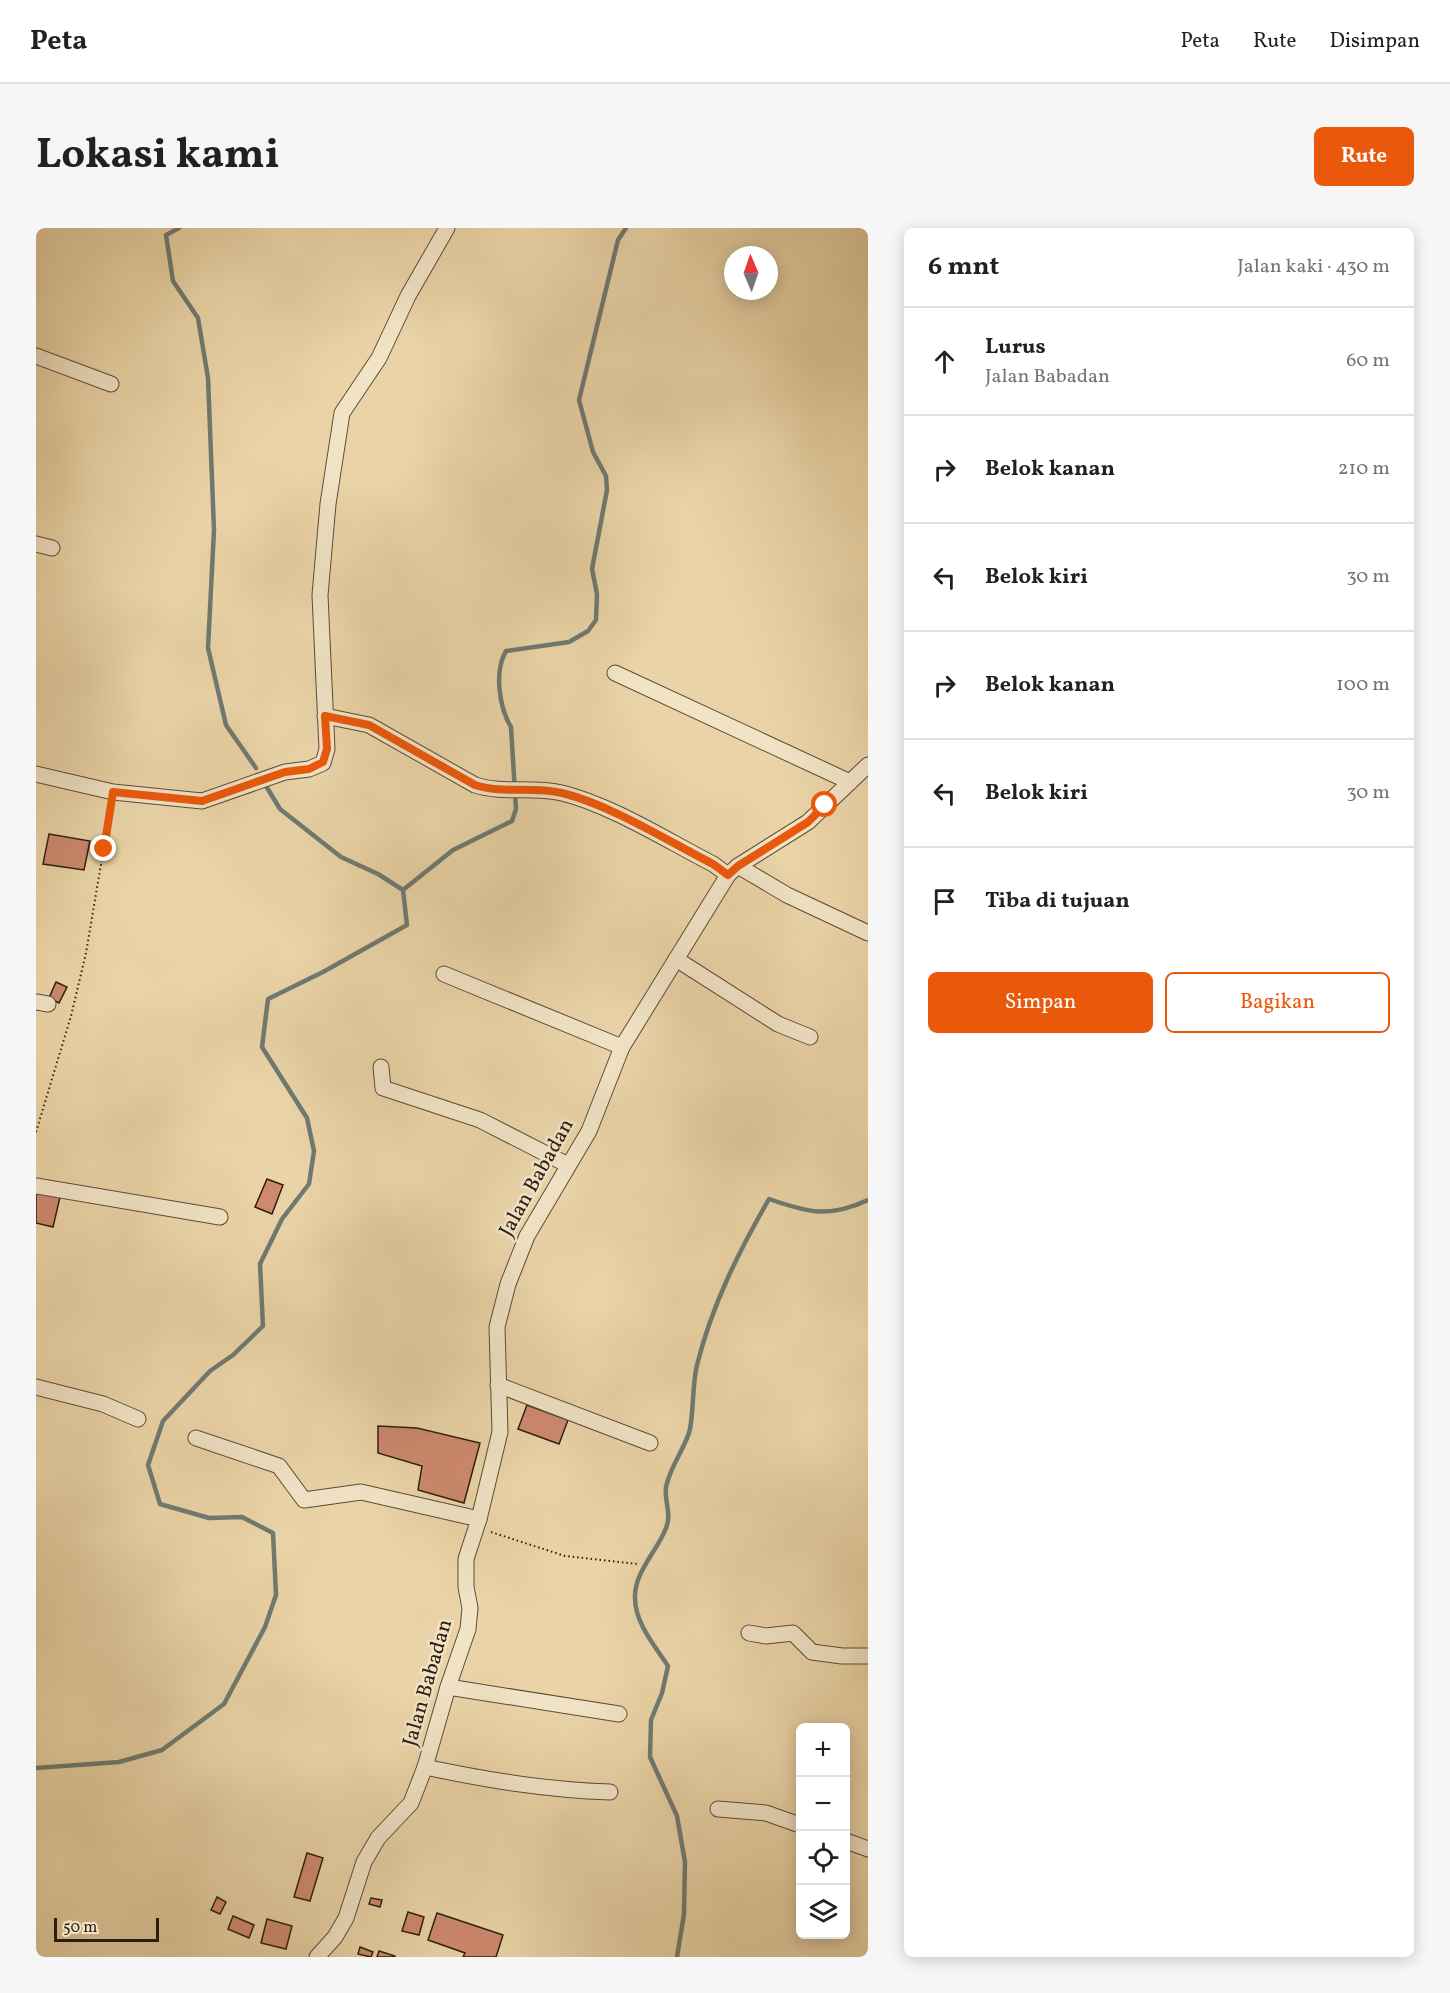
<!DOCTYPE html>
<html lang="id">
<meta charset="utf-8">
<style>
body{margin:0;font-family:Vollkorn,serif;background:#f6f6f6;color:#202124}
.controls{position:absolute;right:18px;bottom:18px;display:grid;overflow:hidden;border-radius:9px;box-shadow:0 3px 15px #0003}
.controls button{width:54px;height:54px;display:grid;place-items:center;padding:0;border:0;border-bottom:2px solid #e0e0e0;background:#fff;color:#202124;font:30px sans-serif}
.compass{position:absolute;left:688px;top:18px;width:54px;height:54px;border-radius:50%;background:#fff;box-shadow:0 3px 15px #0003;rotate:358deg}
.scale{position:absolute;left:18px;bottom:15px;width:105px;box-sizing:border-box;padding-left:6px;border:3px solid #2d1f10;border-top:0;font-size:16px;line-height:21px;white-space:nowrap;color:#2d1f10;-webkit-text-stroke:4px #f1e3c6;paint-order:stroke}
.stop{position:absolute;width:18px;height:18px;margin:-14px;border:4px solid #ea580c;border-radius:50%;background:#fff}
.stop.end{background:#ea580c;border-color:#fff;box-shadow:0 2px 6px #0008}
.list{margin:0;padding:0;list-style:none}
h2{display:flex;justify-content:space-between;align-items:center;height:78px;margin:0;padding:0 24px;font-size:26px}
h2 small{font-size:20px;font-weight:400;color:#757577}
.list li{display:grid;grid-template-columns:39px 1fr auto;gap:18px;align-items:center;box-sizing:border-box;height:108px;padding:0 24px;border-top:2px solid #e0e0e0}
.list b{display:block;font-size:22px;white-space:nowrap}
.list p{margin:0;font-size:20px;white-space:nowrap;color:#757577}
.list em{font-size:20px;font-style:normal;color:#757577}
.actions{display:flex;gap:12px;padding:18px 24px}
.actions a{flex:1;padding:14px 0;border:2px solid #ea580c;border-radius:9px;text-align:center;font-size:21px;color:#ea580c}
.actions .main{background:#ea580c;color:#fff}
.icon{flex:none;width:33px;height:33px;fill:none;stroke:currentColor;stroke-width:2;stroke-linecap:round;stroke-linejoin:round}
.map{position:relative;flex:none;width:832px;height:1729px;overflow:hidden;border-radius:9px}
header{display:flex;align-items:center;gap:36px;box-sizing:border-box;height:84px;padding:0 30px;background:#fff;border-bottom:2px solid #e0e0e0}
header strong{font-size:28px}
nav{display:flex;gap:33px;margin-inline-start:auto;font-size:21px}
.intro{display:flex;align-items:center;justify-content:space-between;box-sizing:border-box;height:144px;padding:0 36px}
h1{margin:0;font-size:42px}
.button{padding:15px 27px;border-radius:9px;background:#ea580c;color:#fff;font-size:21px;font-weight:700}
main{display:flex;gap:36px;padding:0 36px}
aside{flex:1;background:#fff;border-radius:9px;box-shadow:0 3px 15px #0003}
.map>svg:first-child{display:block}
</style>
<header>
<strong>Peta</strong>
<nav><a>Peta</a><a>Rute</a><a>Disimpan</a></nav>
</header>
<div class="intro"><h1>Lokasi kami</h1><a class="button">Rute</a></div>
<main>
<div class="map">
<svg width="832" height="1729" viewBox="0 0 832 1729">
<rect width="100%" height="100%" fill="#ead4a7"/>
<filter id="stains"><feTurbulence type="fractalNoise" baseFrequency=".00333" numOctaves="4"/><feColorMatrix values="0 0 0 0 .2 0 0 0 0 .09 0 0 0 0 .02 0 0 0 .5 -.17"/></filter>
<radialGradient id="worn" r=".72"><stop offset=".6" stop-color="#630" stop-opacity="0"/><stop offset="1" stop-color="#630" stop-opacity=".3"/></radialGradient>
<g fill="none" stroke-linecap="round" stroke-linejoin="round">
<g stroke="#6f7a71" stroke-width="4.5">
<path d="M143,0l-13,7 7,46 25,37 10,60 6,152 -6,118 18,77 30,43"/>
<path d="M367,662l50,-40 59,-29 4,-12 -5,-82c-12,-20 -17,-56 -5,-76l63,-9 19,-11 8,-11 1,-26 -5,-25 15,-79 -1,-14 -13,-24 -14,-52 39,-160 8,-12"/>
<path d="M0,1540l83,-6 43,-12 62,-46 41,-77 11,-32 -3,-62 -31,-16 -33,1 -49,-14 -12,-39 15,-44 47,-50 23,-16 30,-29 -3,-62 22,-45 27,-35 5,-33 -7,-33 -45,-71 6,-48 55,-27 84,-47 -4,-35 -25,-16 -37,-17 -61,-48 -14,-23"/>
<path d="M641,1729l7,-43 1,-52 -8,-46 -27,-59 1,-37 11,-27 6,-27c-13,-20 -33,-43 -33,-68 -1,-26 23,-48 31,-70 6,-14 -2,-27 0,-41 4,-21 21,-42 24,-58 4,-21 2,-43 7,-64 15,-60 41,-112 72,-166 40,14 60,19 99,1"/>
</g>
</g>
<g fill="#ce896f" stroke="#2d1f10" stroke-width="1.5">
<path d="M13,606l41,7 -6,29 -41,-6z"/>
<path d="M20,754l11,5 -8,16 -10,-5z"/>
<path d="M231,951l16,6 -11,29 -17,-7z"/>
<path d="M0,964l24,5 -7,30 -17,-4z"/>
<path d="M491,1177l41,15 -9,24 -41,-15z"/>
<path d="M342,1198l39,2 63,15 -16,60 -46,-13 4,-24 -44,-13z"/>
<path d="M271,1625l16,5 -13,43 -16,-4z"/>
<path d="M181,1669l9,5 -6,12 -9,-4z"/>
<path d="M335,1670l11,2 -2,7 -11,-3z"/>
<path d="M372,1684l16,5 -5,18 -17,-4z"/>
<path d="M401,1685l66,22 -7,22h-33l2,-4 -37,-13z"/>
<path d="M197,1688l21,9 -5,13 -21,-9z"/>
<path d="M231,1691l25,7 -6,23 -25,-6z"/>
<path d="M324,1719l13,5 -2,5 -13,-3z"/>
<path d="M343,1723l16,5v1h-18z"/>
</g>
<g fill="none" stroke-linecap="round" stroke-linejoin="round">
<g stroke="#5c4c36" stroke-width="17">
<g id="minor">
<path d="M0,128l75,28"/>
<path d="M0,316l16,4"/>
<path d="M579,445l235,109"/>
<path d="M289,488l44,9 106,60c28,9 58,1 87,8 49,12 106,48 151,71l15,11"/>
<path d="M0,546l77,18 89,9 83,-29 24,-3 14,-6 4,-14 -7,-154 8,-91 14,-91 37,-55 29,-62 39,-68"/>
<path d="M702,638l49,29 81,38"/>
<path d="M640,731l102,65 32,13"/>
<path d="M408,746l178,73"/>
<path d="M0,774l12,2"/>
<path d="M345,839l2,21 97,32 88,45"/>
<path d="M0,958l184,31"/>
<path d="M462,1157l152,58"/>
<path d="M0,1159l67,17 35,15"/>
<path d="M160,1210l83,28 25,34 57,-8 118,27"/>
<path d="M713,1405l17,3 27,-3 19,19 30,4h26"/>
<path d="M412,1459l171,27"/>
<path d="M389,1539c62,13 121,23 185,25"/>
<path d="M682,1581l48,4 34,12"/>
<path d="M810,1613l22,8"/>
<path d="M281,1729l18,-20 11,-19 18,-56 14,-24 33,-35 14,-36 23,-80 20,-58 2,-21 -4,-21v-28l13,-40 21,-87 -3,-105 11,-43 19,-48 62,-105 33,-84 106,-172 10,-9 70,-44 60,-57"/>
</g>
</g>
<g stroke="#2d1f10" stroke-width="2" stroke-dasharray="1.5 3" stroke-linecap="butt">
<path d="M0,904l35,-116 15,-63 25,-148"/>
<path d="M455,1304l74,24 73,8"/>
</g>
<use href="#minor" stroke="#f1e3c6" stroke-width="15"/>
</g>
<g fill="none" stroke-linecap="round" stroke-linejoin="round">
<path stroke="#ea580c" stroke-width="8" d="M68,621l9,-57 89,9 83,-29 24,-3 14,-7 4,-13 -2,-33 44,9 106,60c28,9 58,1 87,8 49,12 106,48 151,71l15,11 10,-9 70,-44 17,-17"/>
</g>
<g text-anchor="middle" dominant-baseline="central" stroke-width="5" stroke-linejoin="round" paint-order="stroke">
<g font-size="21" fill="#2d1f10" stroke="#f1e3c6">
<text transform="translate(501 950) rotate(-61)">Jalan Babadan</text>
<text transform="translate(392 1455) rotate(-74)">Jalan Babadan</text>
</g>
</g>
<rect width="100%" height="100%" filter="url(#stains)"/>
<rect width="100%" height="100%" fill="url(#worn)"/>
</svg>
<div class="controls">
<button>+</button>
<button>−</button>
<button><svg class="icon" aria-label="locate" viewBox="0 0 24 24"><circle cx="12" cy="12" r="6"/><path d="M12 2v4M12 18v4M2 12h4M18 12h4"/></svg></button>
<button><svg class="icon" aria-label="layers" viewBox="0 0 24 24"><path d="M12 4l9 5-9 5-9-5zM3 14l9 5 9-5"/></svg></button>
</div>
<svg class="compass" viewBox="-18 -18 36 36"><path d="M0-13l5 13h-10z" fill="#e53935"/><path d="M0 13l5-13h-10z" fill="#757577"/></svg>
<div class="scale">50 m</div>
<div class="stop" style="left:789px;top:577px"></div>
<div class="stop end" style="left:68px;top:621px"></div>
</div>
<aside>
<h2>6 mnt<small>Jalan kaki · 430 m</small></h2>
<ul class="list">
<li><svg class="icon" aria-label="ahead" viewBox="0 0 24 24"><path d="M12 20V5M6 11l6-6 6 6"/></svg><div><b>Lurus</b><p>Jalan Babadan</p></div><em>60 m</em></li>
<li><svg class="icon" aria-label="right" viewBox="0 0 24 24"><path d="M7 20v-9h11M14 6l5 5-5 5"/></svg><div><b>Belok kanan</b></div><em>210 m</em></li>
<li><svg class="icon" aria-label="left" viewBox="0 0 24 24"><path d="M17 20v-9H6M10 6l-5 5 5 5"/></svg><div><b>Belok kiri</b></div><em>30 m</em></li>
<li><svg class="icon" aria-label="right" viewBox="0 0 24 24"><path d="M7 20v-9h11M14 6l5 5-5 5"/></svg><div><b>Belok kanan</b></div><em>100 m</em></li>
<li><svg class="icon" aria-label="left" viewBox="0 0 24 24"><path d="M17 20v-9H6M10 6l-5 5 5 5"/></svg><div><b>Belok kiri</b></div><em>30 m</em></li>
<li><svg class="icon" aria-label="arrive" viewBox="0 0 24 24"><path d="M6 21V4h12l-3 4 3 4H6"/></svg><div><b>Tiba di tujuan</b></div></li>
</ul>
<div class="actions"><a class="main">Simpan</a><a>Bagikan</a></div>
</aside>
</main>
